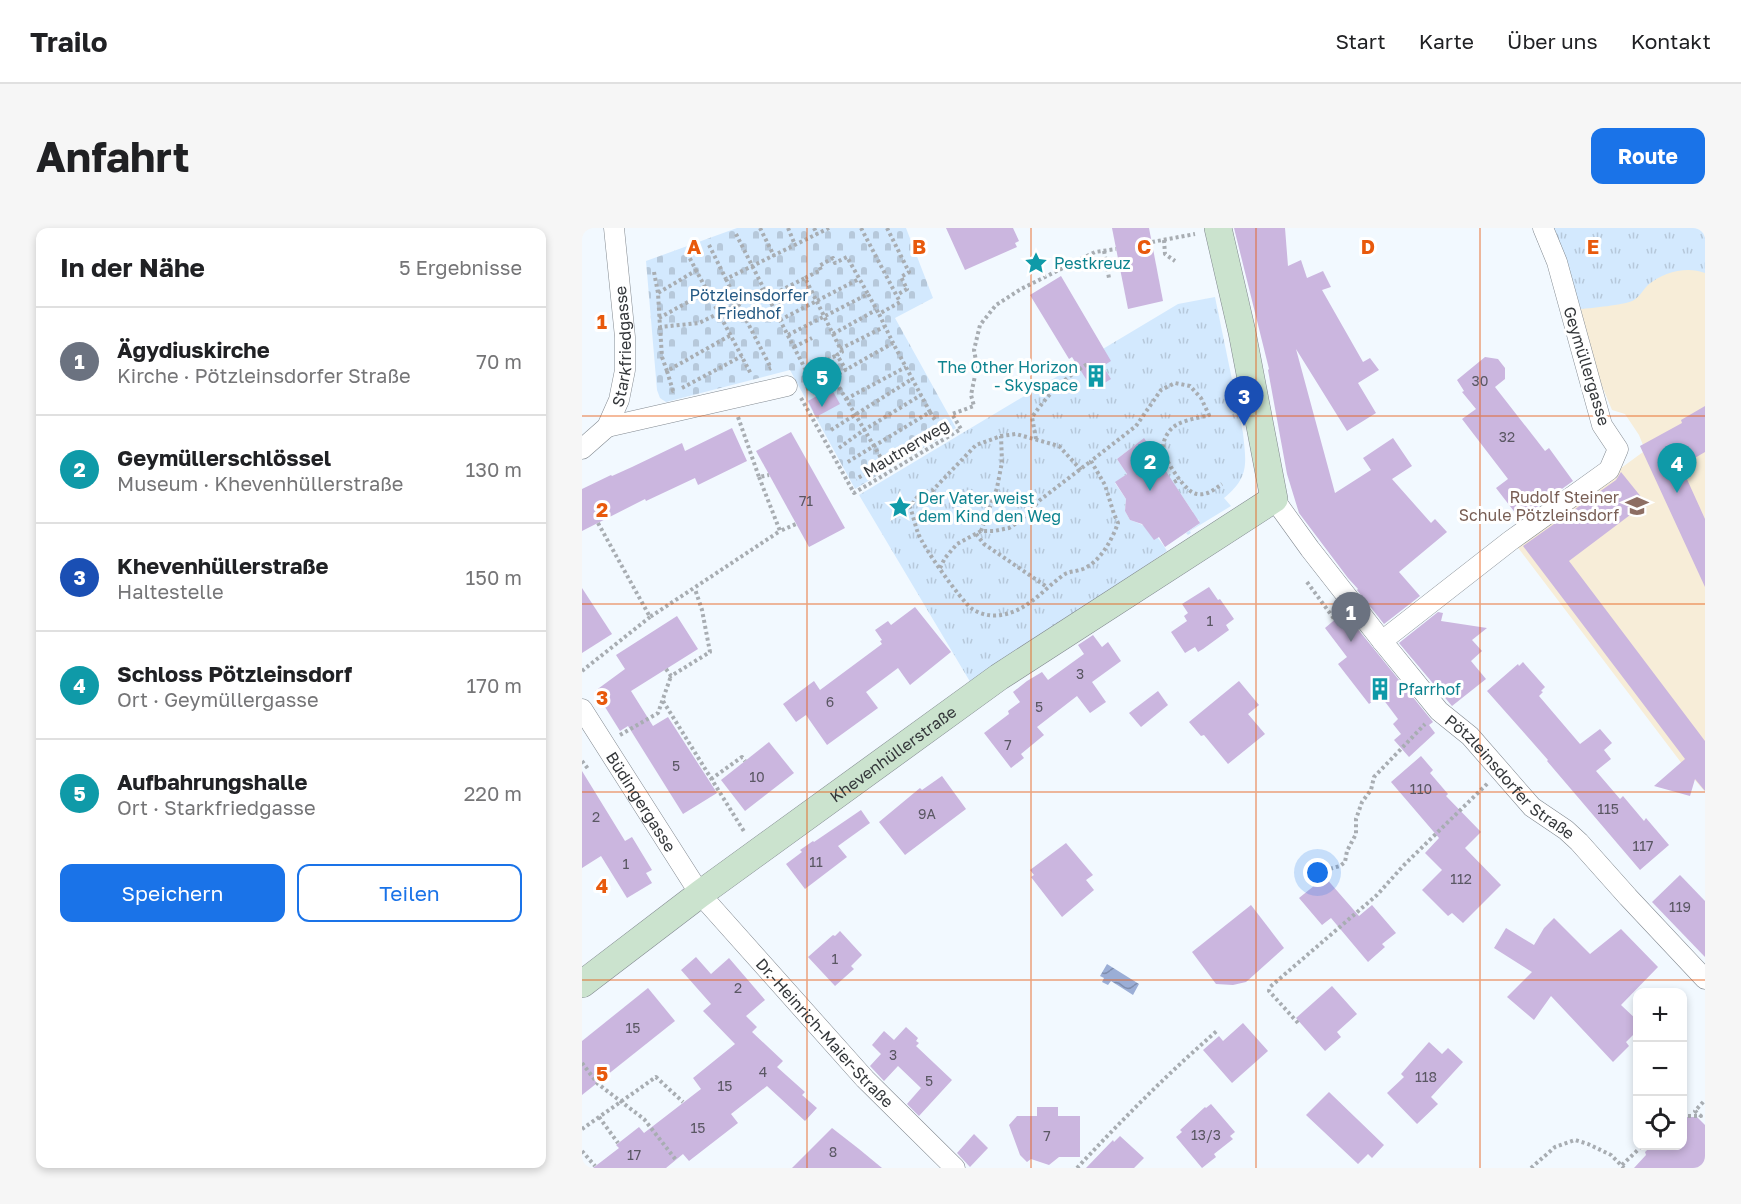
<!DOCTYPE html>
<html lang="de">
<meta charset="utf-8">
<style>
body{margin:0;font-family:"Golos Text",sans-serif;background:#f6f6f6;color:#202124}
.controls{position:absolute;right:18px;bottom:18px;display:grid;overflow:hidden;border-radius:12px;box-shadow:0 3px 9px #0003}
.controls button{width:54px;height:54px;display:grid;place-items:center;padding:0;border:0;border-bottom:2px solid #e0e0e0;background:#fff;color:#202124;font:30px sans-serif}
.you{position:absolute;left:736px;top:645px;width:21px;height:21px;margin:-15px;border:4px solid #fff;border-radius:50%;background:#1a73e8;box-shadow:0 0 0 9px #1a73e833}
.badge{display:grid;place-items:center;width:39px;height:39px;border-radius:50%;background:#1a73e8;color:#fff;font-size:20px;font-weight:700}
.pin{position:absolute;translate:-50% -50px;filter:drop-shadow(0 2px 3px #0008)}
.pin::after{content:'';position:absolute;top:32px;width:21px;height:18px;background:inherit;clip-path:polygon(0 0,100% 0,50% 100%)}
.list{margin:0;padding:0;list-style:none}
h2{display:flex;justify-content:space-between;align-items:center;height:78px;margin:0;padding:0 24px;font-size:26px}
h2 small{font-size:20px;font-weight:400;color:#757577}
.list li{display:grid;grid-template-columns:39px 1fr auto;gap:18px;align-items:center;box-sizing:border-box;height:108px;padding:0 24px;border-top:2px solid #e0e0e0}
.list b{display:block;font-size:22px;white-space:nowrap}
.list p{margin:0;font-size:20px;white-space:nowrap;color:#757577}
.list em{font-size:20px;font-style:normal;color:#757577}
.actions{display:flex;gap:12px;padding:18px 24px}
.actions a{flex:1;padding:14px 0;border:2px solid #1a73e8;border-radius:12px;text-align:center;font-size:21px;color:#1a73e8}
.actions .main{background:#1a73e8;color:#fff}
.icon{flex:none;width:33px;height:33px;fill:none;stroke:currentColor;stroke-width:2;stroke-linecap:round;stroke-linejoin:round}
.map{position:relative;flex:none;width:1123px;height:940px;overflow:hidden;border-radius:12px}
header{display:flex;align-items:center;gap:36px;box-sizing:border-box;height:84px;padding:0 30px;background:#fff;border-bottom:2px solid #e0e0e0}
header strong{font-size:28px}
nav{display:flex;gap:33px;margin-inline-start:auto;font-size:21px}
.intro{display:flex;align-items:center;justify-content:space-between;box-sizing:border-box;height:144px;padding:0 36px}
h1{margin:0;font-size:42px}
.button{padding:15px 27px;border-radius:12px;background:#1a73e8;color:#fff;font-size:21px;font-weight:700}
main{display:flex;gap:36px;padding:0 36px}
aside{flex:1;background:#fff;border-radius:12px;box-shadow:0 3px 9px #0003}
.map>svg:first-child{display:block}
</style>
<header>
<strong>Trailo</strong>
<nav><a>Start</a><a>Karte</a><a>Über uns</a><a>Kontakt</a></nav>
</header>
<div class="intro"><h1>Anfahrt</h1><a class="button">Route</a></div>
<main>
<aside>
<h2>In der Nähe<small>5 Ergebnisse</small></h2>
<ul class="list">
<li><span class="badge" style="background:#6b7280">1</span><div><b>Ägydiuskirche</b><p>Kirche · Pötzleinsdorfer Straße</p></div><em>70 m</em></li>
<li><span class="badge" style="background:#0f9aa8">2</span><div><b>Geymüllerschlössel</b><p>Museum · Khevenhüllerstraße</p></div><em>130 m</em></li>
<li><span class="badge" style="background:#1a4fb4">3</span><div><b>Khevenhüllerstraße</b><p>Haltestelle</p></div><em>150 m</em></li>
<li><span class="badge" style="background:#0f9aa8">4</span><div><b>Schloss Pötzleinsdorf</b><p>Ort · Geymüllergasse</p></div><em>170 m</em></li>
<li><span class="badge" style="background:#0f9aa8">5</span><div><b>Aufbahrungshalle</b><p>Ort · Starkfriedgasse</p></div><em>220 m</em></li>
</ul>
<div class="actions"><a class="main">Speichern</a><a>Teilen</a></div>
</aside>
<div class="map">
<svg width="1123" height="940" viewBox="0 0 1123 940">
<defs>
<pattern id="grass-tufts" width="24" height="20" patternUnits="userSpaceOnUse" patternTransform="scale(1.5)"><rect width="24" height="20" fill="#d3e9fe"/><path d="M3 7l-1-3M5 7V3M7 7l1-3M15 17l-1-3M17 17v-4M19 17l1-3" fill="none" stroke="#b6c8da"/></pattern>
<pattern id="cemetery-stones" width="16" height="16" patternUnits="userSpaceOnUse" patternTransform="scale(1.5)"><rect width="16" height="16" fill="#d3e9fe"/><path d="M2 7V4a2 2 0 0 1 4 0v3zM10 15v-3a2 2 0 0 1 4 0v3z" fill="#b6c8da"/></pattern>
<pattern id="water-waves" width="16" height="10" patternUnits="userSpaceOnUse" patternTransform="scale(1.5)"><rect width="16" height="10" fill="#9baed6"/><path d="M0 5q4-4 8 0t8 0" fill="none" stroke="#7f8eaf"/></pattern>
</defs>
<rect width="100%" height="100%" fill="#f2f9ff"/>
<path fill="#f7edd8" d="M1123,34v530l-16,-19 -173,-228 127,-93 -3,-6 3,-1 -4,-10 -14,-21 -13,-4 -25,-60 -6,-41 85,-39z"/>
<g fill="url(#grass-tufts)">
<path d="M968,0h155v45c-18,-7 -42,-1 -57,12 -5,5 -10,14 -16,16 -9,4 -40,7 -51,8z"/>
<path d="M633,69l28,136c3,30 7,44 -19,65l7,8 -41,25 1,2 -3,2 -2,-2 13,-9v-4l-9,-5 3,-3 -50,-73 -26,20 10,15 -12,9 11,16 -1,12 5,9c18,5 28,16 37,31l-195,134 -113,-190 319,-191z"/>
</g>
<path fill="url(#cemetery-stones)" d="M155,0h169l27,70 -38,20 61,110 -101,61 -65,-119 -124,32 -6,-4 -3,-8 -11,-129z"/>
<path fill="url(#water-waves)" d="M525,736l32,20 -6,11 -22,-14 -3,4 -6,-3 2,-4 -4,-2z"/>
<g fill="#cbb6df">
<path d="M364,0h67l6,13 -4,2 2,4 -52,23z"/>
<path d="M530,0h37l14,73 -35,8z"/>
<path d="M652,0h51l3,38 13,-6 6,18 16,-7 8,16 -9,3 41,72 7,-4 9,12 -21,13 18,30 -29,18 -51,-82 39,144 36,-23 -8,-12 30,-20 19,28 -20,13 39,44 4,-4 12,13 -48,40 21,24 -36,28 -27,-34 1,-1 -10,-11 -49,-65 -12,-39 -19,-104 1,-1z"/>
<path d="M479,48l50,85 -8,5 8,13 -18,11 -21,-33 -3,2 -39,-64z"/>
<path d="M903,129l13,2 7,9v11l-10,8 50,64 4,-3 24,33 -53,38 -24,-31 12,-9 -46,-60 14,-10 -14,-17 2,-1 -7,-11z"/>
<path d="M249,160l9,16 -24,13 -8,-16z"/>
<path d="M1123,178v46l-24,14 24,53v68l-65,-141 42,-23 -1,-3z"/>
<path d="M150,200l15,33 -49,24 -3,-7 -49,23 -1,-2 -63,32v-42l29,-14 1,1 20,-9 50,-24 3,8z"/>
<path d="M209,204l54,96 -36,19 -53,-96z"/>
<path d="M562,210l56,85 -35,24 -6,-10 -5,3 -12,-16 -12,-4 -5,-9 1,-12 -11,-17 12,-8 -10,-15z"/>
<path d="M1039,244l25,31 -77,58 136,180v50l-10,-12 -5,17 -36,-10 31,-27 -162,-213 93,-66z"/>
<path d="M627,359l9,13 2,-1 14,20 -8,6 3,5 -26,19 -5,3 -3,-5 -10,6 -14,-21 16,-11 -3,-5 4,-3 -6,-9z"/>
<path d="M0,360l30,46 -30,19z"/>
<path d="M333,379l36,45 -41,33 -12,-17 -32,24 12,16 -51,37 -21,-30 -10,7 -13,-18 31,-23 6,9 62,-46 -2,-3 2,-1 -7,-10 13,-9 3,4z"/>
<path d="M762,384l89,110 -4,3 6,8 -26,24 -15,-17 7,-6 -8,-10 5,-5 -18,-24 -11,9 -31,-40 9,-7 -22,-29z"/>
<path d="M856,384l5,1 -2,8 46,7 -15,12 10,11 -11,10 15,18 -34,27 -53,-63z"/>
<path d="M95,388l21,33 -67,42 22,35 15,-9 49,76 -34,21 -55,-88 -8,5 -25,-40 30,-22 -9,-14z"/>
<path d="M511,407l9,12 6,-5 13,19 -29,21 14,20 -16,11 -13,-17 -40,31 7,8 -23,19 3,4 -13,10 -27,-35 25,-19 -1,-3 12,-9 -7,-10 14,-11 15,-9 6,8 36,-26 -6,-9z"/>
<path d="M941,434l22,25 -4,4 2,1 -4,4 41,48 20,-15 12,14 -8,7 7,9 -15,12 24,28 3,-3 21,25 2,-3 23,27 -29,25 -93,-109 1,-1 -61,-69 31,-27 1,2z"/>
<path d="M657,453l20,24 -11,9 17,20 -37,30 -24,-29 -3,1 -12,-14z"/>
<path d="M576,463l10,14 -27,22 -12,-14z"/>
<path d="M187,514l25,31 -49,38 -24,-31z"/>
<path d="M839,528l12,14 -3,3 18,21 -2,2 35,36 -16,16 36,37 -38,38 -11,-10 -4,3 -26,-26 20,-20 -17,-17 14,-15 -48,-56z"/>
<path d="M0,543l43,70 7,-4 20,33 -6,3 6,10 -25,15 -26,-42 -19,12z"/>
<path d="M360,548l24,33 -61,46 -26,-33 41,-34 2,2z"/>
<path d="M279,582l9,13 -32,23 9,11 -42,32 -19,-25 16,-12 -2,-2 13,-9 1,1z"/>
<path d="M484,615l27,32 -7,5 8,10 -32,27 -31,-40 3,-2 -4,-5z"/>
<path d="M1098,647l25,26v56l-53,-55z"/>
<path d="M743,649l34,39 13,-11 24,28 -14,11 3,3 -17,15 -37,-44 -9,7 -23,-27z"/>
<path d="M669,677l33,43 -38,34 -13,3 -17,-1 -24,-32z"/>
<path d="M972,690l36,36 31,-25 37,38 -37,38 17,16v9l-12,12 3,4 -16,16 -62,-66 -17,24 -27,-23 25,-25 -38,-24 12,-20 28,17 10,-17z"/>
<path d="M258,703l22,24 -11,11 3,3 -19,17 -27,-29 25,-22 2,1z"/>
<path d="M114,729l15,17 18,-16 36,42 -19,16 11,11 -5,5 31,29 -6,6 28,25 -3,3 15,13 -12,13 -38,-35 -36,28 7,9 -49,38 -6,-7 -17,14h-73l26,-20 -3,-3 23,-18 5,6 57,-44 -8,-11 42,-34 -32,-33 8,-7 -30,-34z"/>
<path d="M750,758l25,28 -20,18 4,5 -16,14 -29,-33z"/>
<path d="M66,760l27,33 -93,74v-54z"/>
<path d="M661,795l25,28 -36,32 -29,-33 16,-14 4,5z"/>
<path d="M324,799l12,11 -2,3 3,2 -3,3 36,34 -33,36 -12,-12 14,-16 -23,-22 -14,15 -14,-15 11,-12 -9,-9 12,-14 10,9z"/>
<path d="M847,814l13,12 6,-6 15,14 -32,35 7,7 -21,20 -30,-31 17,-16 -3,-3z"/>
<path d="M747,864l55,53 -12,13 -4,-4 -10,10 -52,-49z"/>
<path d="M629,876l24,28 -5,4 3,3 -19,15 2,3 -14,11 -26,-31 6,-5 -2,-2 25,-23 1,1z"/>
<path d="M455,879h21v9h22v41h-21l-10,8 -18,-6 -4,3 -7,-7 -11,-30 8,-9h20z"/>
<path d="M1101,889h14l8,8v43h-71l12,-13 -1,-3 6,-6h32z"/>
<path d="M250,900l27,21 23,19h-90z"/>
<path d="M392,906l14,14 -18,19 -13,-14z"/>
<path d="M538,908l24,22 -10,10h-48l27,-28 1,2z"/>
</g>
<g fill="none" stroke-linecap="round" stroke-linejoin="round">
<g stroke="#828990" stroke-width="21">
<g id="street">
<path d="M25,199l180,-41"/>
<path id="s1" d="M0,221l25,-22 12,-27 6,-30v-33l-11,-109"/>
<path id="s2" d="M692,271l36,50 72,92 57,70 31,25 62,71 34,23 13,12 49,55 77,82"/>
<path d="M800,413l128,-100 99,-71 9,-21 -16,-24 -45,-163 -14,-34"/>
<path id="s3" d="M0,481l118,185 165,185 90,89"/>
</g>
</g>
<g stroke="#828990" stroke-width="28">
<g id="secondary">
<path id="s4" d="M0,756l118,-90 299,-217 275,-178 -32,-167 -24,-104"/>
</g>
</g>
<g stroke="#a8adb2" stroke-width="4" stroke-dasharray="3 3" stroke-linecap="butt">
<path d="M178,0l14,28"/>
<path d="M206,0l7,17"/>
<path d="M232,0l3,6"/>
<path d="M279,0l39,74 -21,12 14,29"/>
<path d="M305,0l22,44 -8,5 6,12 -10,6"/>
<path d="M154,6l32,63"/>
<path d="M582,12l1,14 10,7"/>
<path d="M570,14l43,-8"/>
<path d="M127,17l17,34 103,-51"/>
<path d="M522,23l5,27"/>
<path d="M105,25l64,121"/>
<path d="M115,42l-39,23 2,34 39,-4 39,-19 33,64 -2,1"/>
<path d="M72,44l4,21"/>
<path d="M223,50l16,-8 -2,-4 14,-8 2,5 12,-6 21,37"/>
<path d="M144,51l12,25 26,-15"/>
<path d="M77,90l49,-27"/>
<path d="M198,92l79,-41"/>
<path d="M78,99l2,30 5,14 64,-36"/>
<path d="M251,106l43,-24"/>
<path d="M206,107l80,-41 11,20"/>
<path d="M212,119l18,-9"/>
<path d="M258,121l44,-22"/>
<path d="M85,143l6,20 2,-1"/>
<path d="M224,143l31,-16"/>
<path d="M251,149l51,86 -28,16"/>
<path d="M232,158l-46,-89 37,-19 37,74 -5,3 9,15"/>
<path d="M100,160l60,-32"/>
<path d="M224,161l27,-12 60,-34 37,69 -84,51"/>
<path d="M219,170l53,95 107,-64 -9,-15 22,-8 -3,-11 6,-29 -3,-16 6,-25 16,-20 25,-16 74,-37 21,-3"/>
<path d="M264,171l60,-32"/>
<path d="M348,184l5,8"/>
<path d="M156,189l21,60 10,-2"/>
<path d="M249,202l81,-51"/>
<path d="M454,211l-4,-22c18,-25 31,-38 57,-54l2,3"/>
<path d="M257,220l25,-18 57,-35"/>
<path d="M499,242l-22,-24 -43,-12 -15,2 -25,9 -44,46 -14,5 -8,11c3,8 5,18 8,26 5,14 42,66 53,75 8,6 20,9 30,7 26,-4 41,-24 61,-39 6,-5 13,-4 21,-7 17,-7 29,-29 35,-46l-4,-9 -9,-29 -14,-24 45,-35 25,-36 14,-7 15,3 11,12 8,17c-13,4 -33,5 -41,18 -5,7 -6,15 -3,23 4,9 21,37 32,38 10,2 18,-5 25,-10"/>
<path d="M177,249l21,54 16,-7"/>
<path d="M592,254l6,-3"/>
<path d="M16,295l52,94 130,-86"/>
<path d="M399,303l16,-43 5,-26 -1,-26"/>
<path d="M394,306l8,10 63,43"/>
<path d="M358,340l5,-10 12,-14 24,-13h13l15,-3 11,-7 20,-21 51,-39"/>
<path d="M725,354l28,38"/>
<path d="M84,441l5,7 39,-24 -8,-42 -7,-21"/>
<path d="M0,443l68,-54"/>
<path d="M81,473l82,132"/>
<path d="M38,507l38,-22 13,-37"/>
<path d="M0,533l7,9"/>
<path d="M129,551l31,-22 3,4"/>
<path d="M738,647l6,-5 14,-4 5,-4 2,-11 9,-17v-15l6,-17 9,-12 3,-13 51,-53"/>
<path d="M716,795l-29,-32 1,-4 107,-92 27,-30 84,-82"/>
<path d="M0,835l16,21 46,35 32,41"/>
<path d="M1100,888h19l-6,-5 10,-11"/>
<path d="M17,889l19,26"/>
<path d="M0,901l74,-52 27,25"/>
<path d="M0,923l13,15"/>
<path d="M1040,937l20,-19"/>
<path d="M495,940c45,-48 91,-95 141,-138"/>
<path d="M949,940l24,-21 20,-7 13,4 23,11 13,13"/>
</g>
<use href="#street" stroke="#fff" stroke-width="20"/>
<use href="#secondary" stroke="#cbe3ce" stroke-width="27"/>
</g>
<path fill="none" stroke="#e8590c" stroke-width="1.5" stroke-opacity="0.55" d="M225,0v940M449,0v940M674,0v940M898,0v940M0,188h1123M0,376h1123M0,564h1123M0,752h1123"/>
<defs>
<g id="sight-bare" transform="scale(1.8)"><path d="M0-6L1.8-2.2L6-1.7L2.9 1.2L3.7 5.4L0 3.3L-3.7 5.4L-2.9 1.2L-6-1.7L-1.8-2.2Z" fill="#0f9aa8" stroke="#fff" stroke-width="2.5" paint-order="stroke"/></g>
<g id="building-bare" transform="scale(1.8)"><path d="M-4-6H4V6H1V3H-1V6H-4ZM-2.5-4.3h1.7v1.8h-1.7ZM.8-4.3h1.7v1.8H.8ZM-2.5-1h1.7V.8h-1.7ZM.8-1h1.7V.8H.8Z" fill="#0f9aa8" stroke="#fff" stroke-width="2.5" paint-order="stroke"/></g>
<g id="school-bare" transform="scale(1.8)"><path d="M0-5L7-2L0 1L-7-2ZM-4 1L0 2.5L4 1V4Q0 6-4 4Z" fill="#8d6e63" stroke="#fff" stroke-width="2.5" paint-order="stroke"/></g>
</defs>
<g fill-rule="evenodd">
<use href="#sight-bare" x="454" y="35"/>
<use href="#building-bare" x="514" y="148"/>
<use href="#school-bare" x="1055" y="278"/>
<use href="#sight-bare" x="318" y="279"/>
<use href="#building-bare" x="798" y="461"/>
</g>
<g text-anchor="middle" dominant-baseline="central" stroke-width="6" stroke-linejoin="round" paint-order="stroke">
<g font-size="14" fill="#5a5763">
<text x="898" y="152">30</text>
<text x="925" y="208">32</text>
<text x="224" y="272">71</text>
<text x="628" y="392">1</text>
<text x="498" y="445">3</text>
<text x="248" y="473">6</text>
<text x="457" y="478">5</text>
<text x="426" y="516">7</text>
<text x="94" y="537">5</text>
<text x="175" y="548">10</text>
<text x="839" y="560">110</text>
<text x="1026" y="580">115</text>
<text x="345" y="585">9A</text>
<text x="14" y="588">2</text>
<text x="1061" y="617">117</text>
<text x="234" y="633">11</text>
<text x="44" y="635">1</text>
<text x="879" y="650">112</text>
<text x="1098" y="678">119</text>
<text x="253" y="730">1</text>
<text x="156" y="759">2</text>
<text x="51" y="799">15</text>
<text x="311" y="826">3</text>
<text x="181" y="843">4</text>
<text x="844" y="848">118</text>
<text x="347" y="852">5</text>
<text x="143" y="857">15</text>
<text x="116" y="899">15</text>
<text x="624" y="906">13/3</text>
<text x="465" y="907">7</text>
<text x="251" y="923">8</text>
<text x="52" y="926">17</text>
</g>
<g font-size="16" fill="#0d838f" stroke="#fff" text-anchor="start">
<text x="472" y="35">Pestkreuz</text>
<text x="496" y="139" text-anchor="end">The Other Horizon<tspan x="496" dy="18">- Skyspace</tspan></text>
<text x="336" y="270">Der Vater weist<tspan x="336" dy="18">dem Kind den Weg</tspan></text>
<text x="816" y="461">Pfarrhof</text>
</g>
<g font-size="16" fill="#235883" stroke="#fff">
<text x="167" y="67">Pötzleinsdorfer<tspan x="167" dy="18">Friedhof</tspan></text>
</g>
<g font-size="16" fill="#34373a" stroke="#fff">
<text stroke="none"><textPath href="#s1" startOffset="117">Starkfriedgasse</textPath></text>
<text transform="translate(1005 138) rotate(73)">Geymüllergasse</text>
<text transform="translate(324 220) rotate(-31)">Mautnerweg</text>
<text stroke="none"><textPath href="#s4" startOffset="387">Khevenhüllerstraße</textPath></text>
<text stroke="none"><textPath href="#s2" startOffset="366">Pötzleinsdorfer Straße</textPath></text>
<text stroke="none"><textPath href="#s3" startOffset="110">Büdingergasse</textPath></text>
<text stroke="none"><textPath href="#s3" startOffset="406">Dr.-Heinrich-Maier-Straße</textPath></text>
</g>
<g font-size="16" fill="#785e54" stroke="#fff" text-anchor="end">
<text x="1037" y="269">Rudolf Steiner<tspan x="1037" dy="18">Schule Pötzleinsdorf</tspan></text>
</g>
</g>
<g font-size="20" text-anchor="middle" font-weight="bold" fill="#e8590c" stroke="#fff" stroke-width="6" stroke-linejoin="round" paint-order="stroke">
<text x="112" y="26">A</text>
<text x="337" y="26">B</text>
<text x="562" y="26">C</text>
<text x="786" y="26">D</text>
<text x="1011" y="26">E</text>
<text x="20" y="101">1</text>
<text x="20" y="289">2</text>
<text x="20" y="477">3</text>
<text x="20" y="665">4</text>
<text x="20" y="853">5</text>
</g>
</svg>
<div class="controls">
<button>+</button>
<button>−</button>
<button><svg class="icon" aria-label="locate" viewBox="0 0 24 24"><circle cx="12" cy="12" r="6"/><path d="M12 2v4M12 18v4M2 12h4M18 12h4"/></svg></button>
</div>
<div class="you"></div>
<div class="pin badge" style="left:769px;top:414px;background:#6b7280">1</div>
<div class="pin badge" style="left:568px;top:263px;background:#0f9aa8">2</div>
<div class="pin badge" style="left:662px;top:198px;background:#1a4fb4">3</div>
<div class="pin badge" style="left:1095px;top:265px;background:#0f9aa8">4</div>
<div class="pin badge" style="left:240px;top:179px;background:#0f9aa8">5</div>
</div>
</main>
